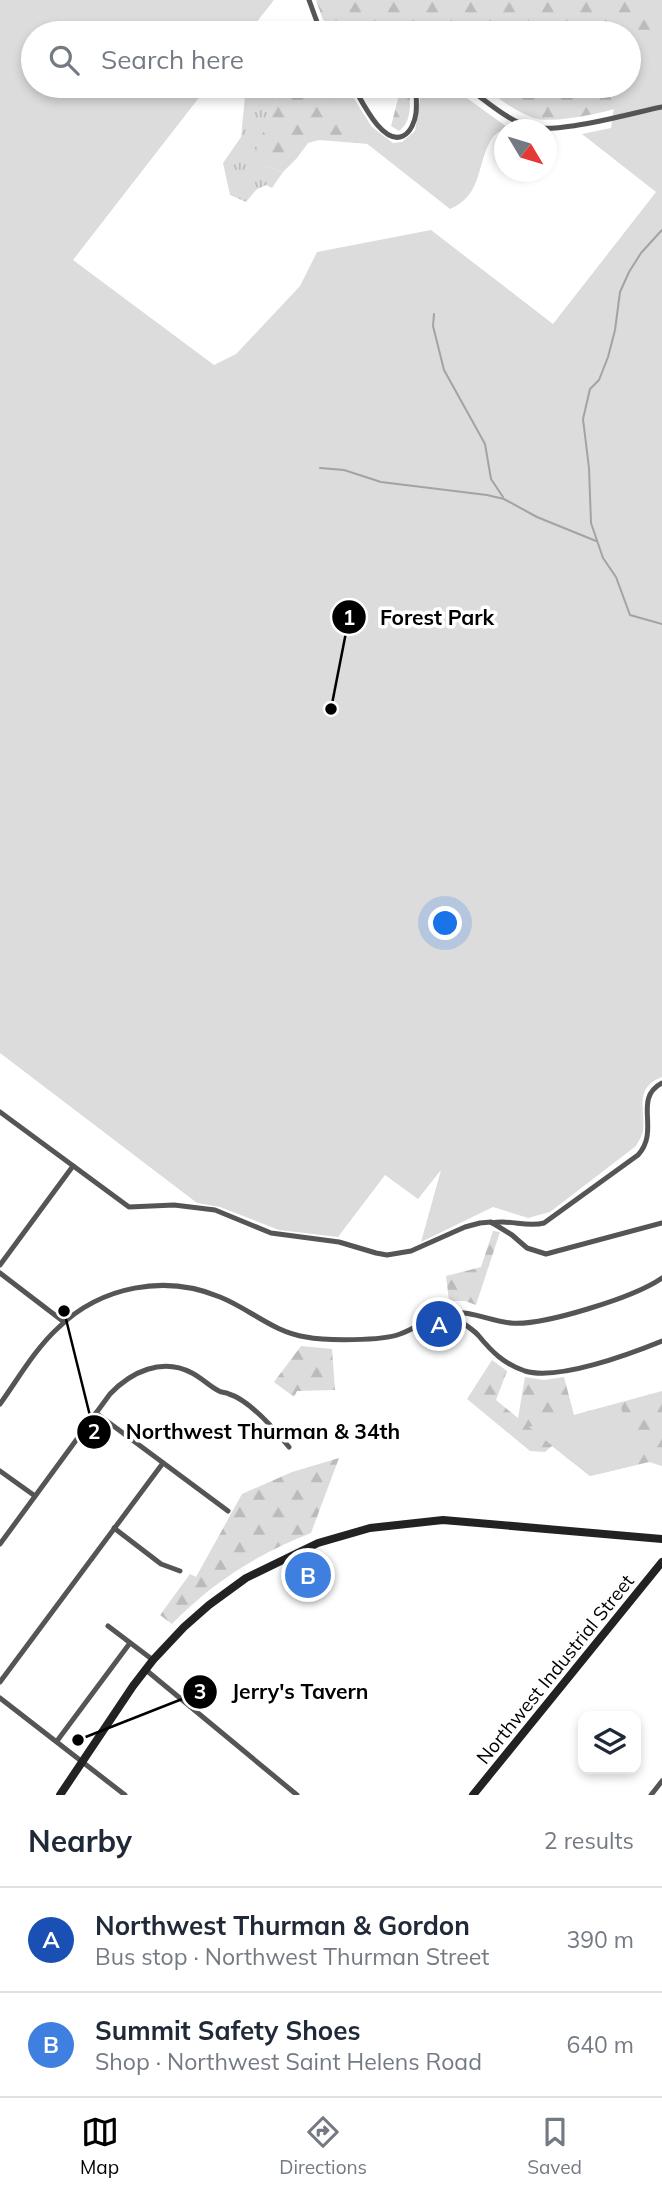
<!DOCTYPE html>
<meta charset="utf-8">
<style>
body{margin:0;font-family:Mulish,sans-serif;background:#f2f2f3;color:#1f2937}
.controls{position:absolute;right:21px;bottom:21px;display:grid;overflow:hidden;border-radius:14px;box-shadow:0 4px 10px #0003}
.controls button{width:63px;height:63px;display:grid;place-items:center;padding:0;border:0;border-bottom:2px solid #e0e1e3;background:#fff;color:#1f2937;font:35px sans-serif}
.compass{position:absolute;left:494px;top:119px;width:63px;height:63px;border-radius:50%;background:#fff;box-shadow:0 4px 10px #0003;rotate:128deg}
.you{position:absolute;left:446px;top:924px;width:24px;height:24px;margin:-18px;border:5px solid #fff;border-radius:50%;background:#1a73e8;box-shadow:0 0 0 10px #1a73e833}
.badge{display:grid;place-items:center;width:46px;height:46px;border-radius:50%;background:#000;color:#fff;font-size:23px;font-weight:700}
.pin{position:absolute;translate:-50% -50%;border:4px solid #fff;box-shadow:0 2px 7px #0006}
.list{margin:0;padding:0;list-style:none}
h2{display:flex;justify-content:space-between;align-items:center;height:91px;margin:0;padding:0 28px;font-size:30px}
h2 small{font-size:23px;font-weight:400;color:#747a83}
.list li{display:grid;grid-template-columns:46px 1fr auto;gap:21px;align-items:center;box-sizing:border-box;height:105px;padding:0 28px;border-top:2px solid #e0e1e3}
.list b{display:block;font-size:26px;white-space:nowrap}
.list p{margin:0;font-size:23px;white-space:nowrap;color:#747a83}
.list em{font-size:23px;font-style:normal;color:#747a83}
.icon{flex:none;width:38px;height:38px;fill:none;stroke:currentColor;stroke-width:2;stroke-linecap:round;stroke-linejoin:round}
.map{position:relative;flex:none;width:662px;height:1795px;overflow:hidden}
.search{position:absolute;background:#fff;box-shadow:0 4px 10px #0003;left:21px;right:21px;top:21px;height:77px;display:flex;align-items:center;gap:18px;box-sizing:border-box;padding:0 24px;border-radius:38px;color:#747a83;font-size:26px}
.sheet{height:301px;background:#fff}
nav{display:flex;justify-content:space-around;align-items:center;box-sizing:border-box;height:98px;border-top:2px solid #e0e1e3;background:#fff;font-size:19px;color:#747a83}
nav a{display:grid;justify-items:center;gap:4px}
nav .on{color:#000}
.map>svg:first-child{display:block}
</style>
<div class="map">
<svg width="662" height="1795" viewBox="0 0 662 1795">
<defs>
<pattern id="grass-tufts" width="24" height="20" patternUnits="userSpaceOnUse" patternTransform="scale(1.75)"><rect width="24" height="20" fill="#dcdcdc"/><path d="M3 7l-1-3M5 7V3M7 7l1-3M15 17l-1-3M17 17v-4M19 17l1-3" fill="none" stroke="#bbb"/></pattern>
<pattern id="forest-firs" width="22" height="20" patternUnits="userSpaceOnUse" patternTransform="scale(1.75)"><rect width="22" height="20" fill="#dcdcdc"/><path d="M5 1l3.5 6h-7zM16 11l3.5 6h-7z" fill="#bbb"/></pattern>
</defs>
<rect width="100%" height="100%" fill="#fff"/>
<path fill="url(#grass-tufts)" d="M246,86h29l1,12 -19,53 5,14 21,7 -11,16 -6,-3 -10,5 -10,12 -16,-7 -7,-32 18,-26z"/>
<g fill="url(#forest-firs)">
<path d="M316,0h346v84c-11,6 -21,14 -33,20 -18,8 -72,19 -91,15 -21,-5 -39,-21 -56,-33h147v-53h-280l-26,-13z"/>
<path d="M275,86h70l24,58 -50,-4 -11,3 -11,15 -14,14 -21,-7 -6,-14 20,-53z"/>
<path d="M398,86h11c1,15 4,35 -10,45l-8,-5 8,-31z"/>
<path d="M493,1231l7,1 -24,73 -11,-4h-16l-3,-25 35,-9z"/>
<path d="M301,1346l31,3 3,41 -38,1 -3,6 -20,-15z"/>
<path d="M492,1360l15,11 -11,29 22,18 7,-41 19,3 20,-3 10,38 88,-24v75l-13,-4 -59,14 -38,-30 -7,6 -15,-1 -63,-52z"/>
<path d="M339,1458l-28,75c-52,20 -100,50 -139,91l-12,-9 30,-41 6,3 46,-83 50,-22z"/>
</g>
<g fill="#dcdcdc">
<path d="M0,0h274l-26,33h-215v53h175l-135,174 141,105 22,-11 64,-68 17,-34 114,-22 122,94 103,-132 -74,-58 29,-6 6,-42h12v-31l10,-17c19,-5 23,-22 7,-32l2,-6h14v1077c-29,11 -16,33 -19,54 -1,5 -5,11 -7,15l-86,66 -22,6 -35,-11 -72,35 20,-72 -23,29 -33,-24 -47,62 -59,-7 -59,-23 -23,-4 -197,-150z"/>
<path d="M340,86h6l26,41 21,16 9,-1 13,-11 7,-45h28l57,41c-4,3 -11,6 -14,10 -17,24 -9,58 -43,72l-127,-100z"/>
<path d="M620,1403l16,62 -46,11 -61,-49z"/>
</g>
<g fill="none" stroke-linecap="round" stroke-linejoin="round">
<g stroke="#a3a3a3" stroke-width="2">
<path d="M662,230l-21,23 -12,19 -9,20 -5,38 -7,27 -9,23 -9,9 -7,30 6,49 2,55 12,35 13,19 14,38 32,9"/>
<path d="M434,314l-1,12 11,44 41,74 6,35 12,18"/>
<path d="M320,468l24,2 37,12 106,13 17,4 33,18 59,24"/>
</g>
<g stroke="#555" stroke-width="5">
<path d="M309,0l12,33"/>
<path d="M353,86c8,13 29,60 50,50 8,-4 12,-15 13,-23 1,-9 0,-18 0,-27"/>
<path d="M465,86c19,13 37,30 59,39 27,12 107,-12 138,-18"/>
<path d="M0,1112l129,95 45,-2 41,5 56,23 68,9 37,11 11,2 24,-4 54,-24 15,-4 11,-1 21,13 15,13 19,6 116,-31"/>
<path d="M492,1223c18,-4 35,5 52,0l94,-68c23,-25 -6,-56 24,-72"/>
<path d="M0,1265l73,-99"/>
<path d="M0,1273l64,49"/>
<path d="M455,1313c5,11 16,14 23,22 14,17 26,29 47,36 33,10 105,-17 137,-30"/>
<path d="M0,1404c18,-25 35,-55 58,-76 43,-42 107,-54 162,-31 30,12 53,35 86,40 20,4 76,4 94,-3 17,-6 31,-18 49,-21 21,-3 41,8 62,10 32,3 124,-26 151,-45"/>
<path d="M96,1413l132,98"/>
<path d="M0,1471l35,25"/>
<path d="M114,1528l47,36 19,7"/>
<path d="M0,1544l110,-150c21,-22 52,-37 82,-21 10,5 17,13 27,18 3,2 7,1 10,3 20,6 47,37 60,53"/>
<path d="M108,1626l45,34"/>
<path d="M146,1670l151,125"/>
<path d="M0,1682l163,-219"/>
<path d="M0,1698l125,97"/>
<path d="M57,1741l73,-98"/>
<path d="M651,1795l11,-14"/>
</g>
<g stroke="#222" stroke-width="8">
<path d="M60,1795l73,-109 20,-26 31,-33 25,-22 37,-27 72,-35 52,-15 73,-8 219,19"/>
<path d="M473,1795l189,-233"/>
</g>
</g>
<g text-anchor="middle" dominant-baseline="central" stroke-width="7" stroke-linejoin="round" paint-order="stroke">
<g font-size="19" fill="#000" stroke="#fff">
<text transform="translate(555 1669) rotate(-51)">Northwest Industrial Street</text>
</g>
</g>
<path fill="none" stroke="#000" stroke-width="2.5" d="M331 709L349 617M64 1311L94 1432M78 1740L200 1692"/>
<g fill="#000" stroke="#fff" stroke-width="2.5">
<circle cx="331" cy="709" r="7"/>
<circle cx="64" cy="1311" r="7"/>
<circle cx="78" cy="1740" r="7"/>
<circle cx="349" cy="617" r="18"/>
<circle cx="94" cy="1432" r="18"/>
<circle cx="200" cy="1692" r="18"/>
</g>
<g font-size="21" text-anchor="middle" font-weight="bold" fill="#fff">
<text x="349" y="625">1</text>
<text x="94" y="1439">2</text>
<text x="200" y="1699">3</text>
</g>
<g font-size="21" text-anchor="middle" font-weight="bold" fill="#000" stroke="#fff" stroke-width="7" stroke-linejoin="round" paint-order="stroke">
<text x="437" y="625">Forest Park</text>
<text x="263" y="1439">Northwest Thurman &amp; 34th</text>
<text x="300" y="1699">Jerry's Tavern</text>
</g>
</svg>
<div class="controls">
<button><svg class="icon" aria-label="layers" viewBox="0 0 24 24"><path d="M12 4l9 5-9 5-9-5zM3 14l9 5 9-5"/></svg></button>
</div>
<svg class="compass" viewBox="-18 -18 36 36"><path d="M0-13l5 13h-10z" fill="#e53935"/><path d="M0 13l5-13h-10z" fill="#747a83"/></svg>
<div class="you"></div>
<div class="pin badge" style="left:439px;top:1324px;background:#1a4fb4">A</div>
<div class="pin badge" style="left:308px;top:1575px;background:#3f7fe0">B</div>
<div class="search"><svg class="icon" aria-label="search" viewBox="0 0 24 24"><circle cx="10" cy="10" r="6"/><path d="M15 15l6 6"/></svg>Search here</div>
</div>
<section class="sheet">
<h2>Nearby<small>2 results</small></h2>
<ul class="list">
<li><span class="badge" style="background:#1a4fb4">A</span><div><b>Northwest Thurman &amp; Gordon</b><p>Bus stop · Northwest Thurman Street</p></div><em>390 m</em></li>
<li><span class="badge" style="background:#3f7fe0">B</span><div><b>Summit Safety Shoes</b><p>Shop · Northwest Saint Helens Road</p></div><em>640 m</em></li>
</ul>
</section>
<nav>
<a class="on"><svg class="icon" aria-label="map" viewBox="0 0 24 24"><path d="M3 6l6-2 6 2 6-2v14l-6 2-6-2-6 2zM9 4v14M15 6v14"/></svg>Map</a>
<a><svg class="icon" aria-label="directions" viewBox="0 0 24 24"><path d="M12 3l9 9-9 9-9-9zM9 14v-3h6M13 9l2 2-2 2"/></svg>Directions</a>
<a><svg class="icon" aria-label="saved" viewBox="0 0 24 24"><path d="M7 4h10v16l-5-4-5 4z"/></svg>Saved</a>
</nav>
